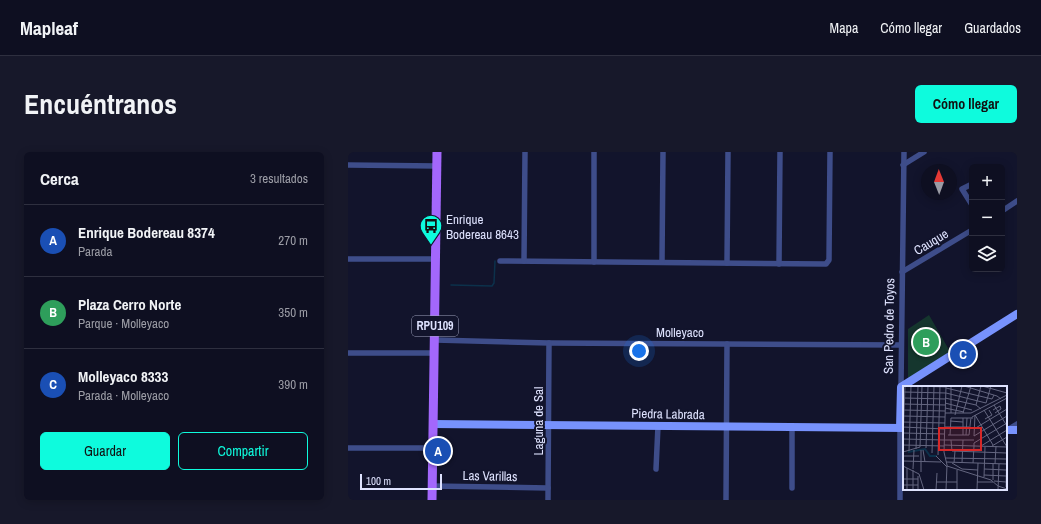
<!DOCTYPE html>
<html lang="es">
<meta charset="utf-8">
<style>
body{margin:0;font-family:"Archivo Narrow",sans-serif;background:#17182a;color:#f1f3f6}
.controls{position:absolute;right:12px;top:12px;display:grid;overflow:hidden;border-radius:6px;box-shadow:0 2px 10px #0003}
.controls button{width:36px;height:36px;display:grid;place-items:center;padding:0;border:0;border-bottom:1px solid #2e2f3f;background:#0e0f21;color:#f1f3f6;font:20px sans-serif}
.compass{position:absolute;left:573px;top:12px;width:36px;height:36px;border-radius:50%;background:#0e0f21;box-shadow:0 2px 10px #0003;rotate:359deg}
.scale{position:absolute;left:12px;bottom:10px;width:82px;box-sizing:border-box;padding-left:4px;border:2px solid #dee2fe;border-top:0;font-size:11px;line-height:14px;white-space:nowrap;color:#dee2fe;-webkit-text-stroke:3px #12142c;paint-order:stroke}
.you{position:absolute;left:291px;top:199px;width:14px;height:14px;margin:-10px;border:3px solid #fff;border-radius:50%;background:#1a73e8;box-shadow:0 0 0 6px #1a73e833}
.badge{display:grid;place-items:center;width:26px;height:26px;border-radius:50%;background:#0efbdd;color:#fff;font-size:13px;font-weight:700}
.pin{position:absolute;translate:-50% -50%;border:2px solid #fff;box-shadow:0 1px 4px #0006}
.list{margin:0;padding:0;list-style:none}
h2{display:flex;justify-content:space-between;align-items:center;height:52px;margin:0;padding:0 16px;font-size:17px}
h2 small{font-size:13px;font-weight:400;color:#9b9ca5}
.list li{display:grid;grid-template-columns:26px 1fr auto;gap:12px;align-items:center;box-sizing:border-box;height:72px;padding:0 16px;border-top:1px solid #2e2f3f}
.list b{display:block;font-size:15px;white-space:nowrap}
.list p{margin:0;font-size:13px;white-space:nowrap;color:#9b9ca5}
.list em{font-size:13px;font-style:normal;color:#9b9ca5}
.actions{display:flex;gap:8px;padding:12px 16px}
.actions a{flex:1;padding:9px 0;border:1px solid #0efbdd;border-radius:6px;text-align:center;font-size:14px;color:#0efbdd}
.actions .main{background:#0efbdd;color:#111}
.icon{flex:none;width:22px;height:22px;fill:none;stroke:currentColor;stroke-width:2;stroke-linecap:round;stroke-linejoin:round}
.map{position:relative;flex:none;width:669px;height:348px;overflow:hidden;border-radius:6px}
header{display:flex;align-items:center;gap:24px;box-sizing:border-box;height:56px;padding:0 20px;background:#0e0f21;border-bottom:1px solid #2e2f3f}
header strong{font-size:19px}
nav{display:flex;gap:22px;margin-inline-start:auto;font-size:14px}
.intro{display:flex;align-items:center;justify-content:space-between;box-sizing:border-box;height:96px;padding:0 24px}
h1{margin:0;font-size:28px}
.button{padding:10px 18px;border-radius:6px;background:#0efbdd;color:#111;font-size:14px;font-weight:700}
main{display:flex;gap:24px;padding:0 24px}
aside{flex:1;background:#0e0f21;border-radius:6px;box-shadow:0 2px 10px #0003}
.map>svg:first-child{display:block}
</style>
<header>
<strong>Mapleaf</strong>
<nav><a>Mapa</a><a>Cómo llegar</a><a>Guardados</a></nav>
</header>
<div class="intro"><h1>Encuéntranos</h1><a class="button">Cómo llegar</a></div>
<main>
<aside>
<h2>Cerca<small>3 resultados</small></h2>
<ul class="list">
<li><span class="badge" style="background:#1a4fb4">A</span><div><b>Enrique Bodereau 8374</b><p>Parada</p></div><em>270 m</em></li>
<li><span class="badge" style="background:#2e9e5b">B</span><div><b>Plaza Cerro Norte</b><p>Parque · Molleyaco</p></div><em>350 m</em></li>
<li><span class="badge" style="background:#1a4fb4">C</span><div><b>Molleyaco 8333</b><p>Parada · Molleyaco</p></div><em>390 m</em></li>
</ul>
<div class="actions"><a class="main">Guardar</a><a>Compartir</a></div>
</aside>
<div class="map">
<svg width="669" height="348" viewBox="0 0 669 348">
<rect width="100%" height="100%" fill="#12142c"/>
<path fill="#15362e" d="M581,163l23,40 -44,23v-49z"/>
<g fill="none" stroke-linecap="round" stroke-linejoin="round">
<path stroke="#0c314b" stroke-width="1.5" d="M103,133l41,1 2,-3 1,-22"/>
<g stroke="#3e4d8a" stroke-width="5.5">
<path d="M0,13l89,1"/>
<path d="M555,13l21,-13"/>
<path d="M624,32l-10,5 10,16"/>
<path d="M654,59l15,-10"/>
<path d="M0,107h88"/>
<path d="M152,109l326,3 3,-4 1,-108"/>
<path d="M176,109l1,-109"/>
<path d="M246,110v-110"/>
<path d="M314,110l1,-110"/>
<path d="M379,111l1,-111"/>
<path d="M431,112l1,-112"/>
<path d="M554,120l70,-42"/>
<path d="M87,188l114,3 352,2"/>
<path d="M0,201h87"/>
<path d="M553,235l3,-235"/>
<path d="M552,276v72"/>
<path d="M659,278l10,-6"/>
<path d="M0,296h84"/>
<path d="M308,317l2,-43"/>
<path d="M84,334l116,2"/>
<path d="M444,336v-61"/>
<path d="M200,348l1,-157"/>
<path d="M378,348l1,-156"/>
</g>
<g stroke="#7792fd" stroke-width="8">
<path d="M85,272l471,4"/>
<path d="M552,276l1,-41 116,-73"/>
<path d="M658,278h11"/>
</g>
<path stroke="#a367fc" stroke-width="9" d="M84,348l5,-348"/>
</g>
<defs>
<g id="bus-pin" transform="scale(1.15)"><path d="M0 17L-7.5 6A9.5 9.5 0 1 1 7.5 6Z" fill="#0efbdd" stroke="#12142c"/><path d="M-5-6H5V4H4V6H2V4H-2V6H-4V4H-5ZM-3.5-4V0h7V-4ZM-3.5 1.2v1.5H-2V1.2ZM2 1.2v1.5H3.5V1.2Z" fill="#111"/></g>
</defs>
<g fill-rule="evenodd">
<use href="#bus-pin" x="83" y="74"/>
</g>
<g text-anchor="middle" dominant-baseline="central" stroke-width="4" stroke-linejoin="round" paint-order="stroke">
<rect fill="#12142c" stroke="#a1a4bf" stroke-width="1" x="64" y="164" width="46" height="20" rx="3"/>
<g font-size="12" font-weight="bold" fill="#dee2fe">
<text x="87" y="174">RPU109</text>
</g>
<g font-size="13" fill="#dee2fe" stroke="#12142c" text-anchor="start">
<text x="98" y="67">Enrique<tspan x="98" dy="15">Bodereau 8643</tspan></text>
</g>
<g font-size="13" fill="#dee2fe" stroke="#12142c">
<text transform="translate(583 90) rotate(-31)">Cauque</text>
<text transform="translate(541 174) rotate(-89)">San Pedro de Toyos</text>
<text x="332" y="180">Molleyaco</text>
<text transform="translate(320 262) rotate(1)">Piedra Labrada</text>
<text transform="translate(190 269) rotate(-90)">Laguna de Sal</text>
<text transform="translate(142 324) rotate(1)">Las Varillas</text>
</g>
</g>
<g transform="translate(555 234)">
<rect width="104" height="104" fill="#12142c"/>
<path fill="none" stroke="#0c314b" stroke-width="2" d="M5,66l17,-3 5,7h7"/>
<path fill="none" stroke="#646680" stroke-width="1" d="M12,0l31,1M43,0l-2,66 3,13 -1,25M61,0l33,10 4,3M79,0l25,7M43,2l46,11 2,-4M1,6l42,1M43,7l40,10M1,12l41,1M42,12l31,7 5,4M42,17l27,7M83,17l5,-17M1,18l41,1M73,19l5,-19M91,19l13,21M42,22l19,4M1,24l41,1M81,24l23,37 -1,40M90,24l7,-4 1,3 -6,4M42,27h26l36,-18M48,27v-26M60,27l8,-27M52,29l7,-29M72,29l18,30M0,30l42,1M69,33v-2l35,-19M82,33l7,-4 -3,-5M47,35l13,1M0,36l42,1M0,41l41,2M42,41h24M71,43l33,-20M0,47l41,1M45,49h21l2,-18M47,49l1,-17h19M60,49v-17M63,49l1,-17M71,50l33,-20M71,50l1,-21M0,53l41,1M0,54l2,-54M41,54h30M48,54l1,11 55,2M0,59l41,1M41,59l63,2M71,60v-3l33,-20M78,60l26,-16M89,60l15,-9M23,62l2,-62M13,63l2,-63M20,64l2,12M6,65l2,-65M0,66l17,-5 2,-61M29,67l2,-67M35,69l2,-69M0,70h16M33,70l11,11M42,72l61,1M0,75l38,1M43,76l61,2M49,77l10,6 16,1M51,77l1,-12M59,77l1,-23M70,77l1,-17M92,78l1,-18M0,80l16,8 5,16M44,80l44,14 7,6 9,3M4,82v22M10,83l1,-19M81,83l22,1M18,86v-22M81,89l22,1M15,90v14M81,91l1,-30M0,93h15M90,94v-16M91,95l12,1M33,96h21M74,96h16M0,99h15M10,104v-20M33,104l1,-17M54,104v-20M74,104l1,-27M95,104l1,-26"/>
<path fill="#d62828" fill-opacity="0.15" stroke="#d62828" stroke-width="2" d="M36,42h42v22h-42z"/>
<rect width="104" height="104" fill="none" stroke="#dee2fe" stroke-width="2"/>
</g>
</svg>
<div class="controls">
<button>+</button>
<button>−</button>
<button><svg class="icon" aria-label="layers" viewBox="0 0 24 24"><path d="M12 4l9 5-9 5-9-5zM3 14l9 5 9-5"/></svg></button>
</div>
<svg class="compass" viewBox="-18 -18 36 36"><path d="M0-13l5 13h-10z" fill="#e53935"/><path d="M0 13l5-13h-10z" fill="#9b9ca5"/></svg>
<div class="scale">100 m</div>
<div class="you"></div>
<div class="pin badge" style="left:90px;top:299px;background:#1a4fb4">A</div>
<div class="pin badge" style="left:578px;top:190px;background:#2e9e5b">B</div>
<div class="pin badge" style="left:615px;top:202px;background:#1a4fb4">C</div>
</div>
</main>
